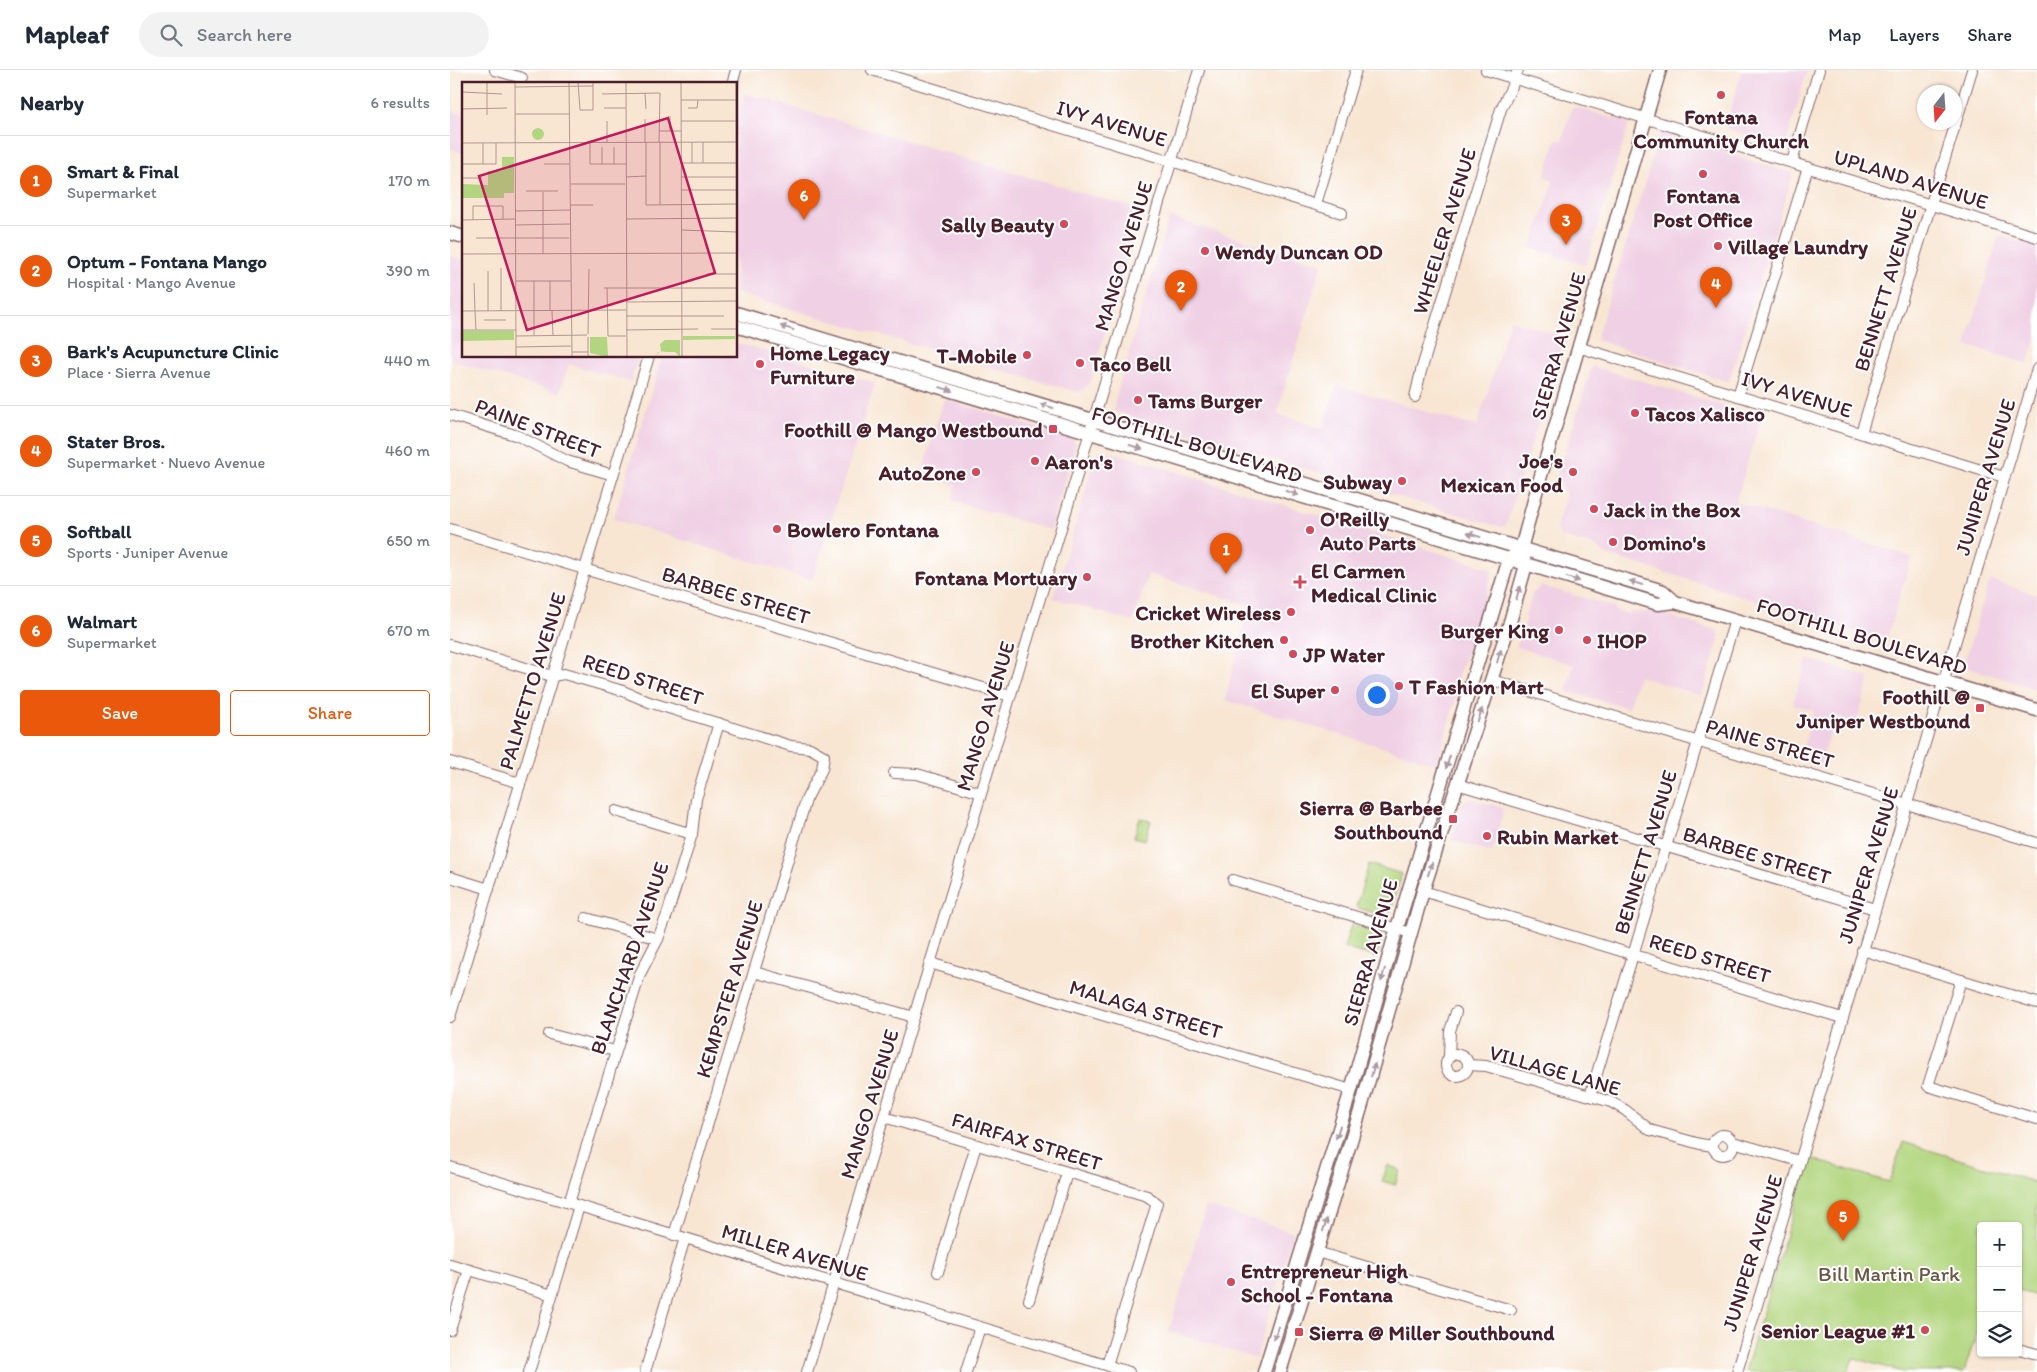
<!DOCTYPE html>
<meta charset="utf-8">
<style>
body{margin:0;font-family:Itim,sans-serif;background:#f2f2f3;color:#1f2937}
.controls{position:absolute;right:15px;bottom:15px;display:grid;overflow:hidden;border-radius:5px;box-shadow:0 1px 4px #0004}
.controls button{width:45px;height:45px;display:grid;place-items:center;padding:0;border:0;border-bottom:1px solid #e0e1e3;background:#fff;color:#1f2937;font:25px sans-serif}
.compass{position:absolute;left:1467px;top:15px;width:45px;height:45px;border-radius:50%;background:#fff;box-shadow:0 1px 4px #0004;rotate:197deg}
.you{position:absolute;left:926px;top:624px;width:18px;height:18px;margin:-12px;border:4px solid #fff;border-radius:50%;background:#1a73e8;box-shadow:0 0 0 8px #1a73e833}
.badge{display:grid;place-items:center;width:32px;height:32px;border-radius:50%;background:#ea580c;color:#fff;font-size:16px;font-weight:700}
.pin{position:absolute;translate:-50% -41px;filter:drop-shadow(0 1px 2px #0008)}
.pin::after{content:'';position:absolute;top:26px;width:18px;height:15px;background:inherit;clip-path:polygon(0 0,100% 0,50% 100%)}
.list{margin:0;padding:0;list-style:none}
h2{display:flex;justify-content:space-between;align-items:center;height:65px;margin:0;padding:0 20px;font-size:21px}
h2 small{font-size:16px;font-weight:400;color:#747a83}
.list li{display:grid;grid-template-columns:32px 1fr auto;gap:15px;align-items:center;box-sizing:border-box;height:90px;padding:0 20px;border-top:1px solid #e0e1e3}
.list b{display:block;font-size:19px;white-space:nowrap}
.list p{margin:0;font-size:16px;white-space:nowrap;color:#747a83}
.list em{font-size:16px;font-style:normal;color:#747a83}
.actions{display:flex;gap:10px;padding:15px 20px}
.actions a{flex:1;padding:11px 0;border:1px solid #ea580c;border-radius:5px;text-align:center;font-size:18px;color:#ea580c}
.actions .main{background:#ea580c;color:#fff}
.icon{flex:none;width:28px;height:28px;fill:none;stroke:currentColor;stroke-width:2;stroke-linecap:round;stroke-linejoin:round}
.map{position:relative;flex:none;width:1587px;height:1302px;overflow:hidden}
header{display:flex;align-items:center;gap:30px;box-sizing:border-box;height:70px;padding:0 25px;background:#fff;border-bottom:1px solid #e0e1e3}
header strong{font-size:24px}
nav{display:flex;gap:28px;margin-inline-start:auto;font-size:18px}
.search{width:350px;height:45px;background:#f2f2f3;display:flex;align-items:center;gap:12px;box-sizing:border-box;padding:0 18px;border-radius:28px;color:#747a83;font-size:19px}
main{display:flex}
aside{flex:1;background:#fff}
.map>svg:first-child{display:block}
</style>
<header>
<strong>Mapleaf</strong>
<div class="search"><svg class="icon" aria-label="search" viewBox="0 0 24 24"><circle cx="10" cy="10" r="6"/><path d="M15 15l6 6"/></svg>Search here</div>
<nav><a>Map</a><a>Layers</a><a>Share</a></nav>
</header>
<main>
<aside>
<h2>Nearby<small>6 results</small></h2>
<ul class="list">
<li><span class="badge">1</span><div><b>Smart &amp; Final</b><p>Supermarket</p></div><em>170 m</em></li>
<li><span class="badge">2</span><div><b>Optum - Fontana Mango</b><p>Hospital · Mango Avenue</p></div><em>390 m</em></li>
<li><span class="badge">3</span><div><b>Bark's Acupuncture Clinic</b><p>Place · Sierra Avenue</p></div><em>440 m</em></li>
<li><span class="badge">4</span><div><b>Stater Bros.</b><p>Supermarket · Nuevo Avenue</p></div><em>460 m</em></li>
<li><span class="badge">5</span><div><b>Softball</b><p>Sports · Juniper Avenue</p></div><em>650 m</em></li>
<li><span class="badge">6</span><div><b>Walmart</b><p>Supermarket</p></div><em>670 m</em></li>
</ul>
<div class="actions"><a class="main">Save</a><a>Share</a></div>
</aside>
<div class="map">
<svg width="1587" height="1302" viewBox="0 0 1587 1302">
<rect width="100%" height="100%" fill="#fff"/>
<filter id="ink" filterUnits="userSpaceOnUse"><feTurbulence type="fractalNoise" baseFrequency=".02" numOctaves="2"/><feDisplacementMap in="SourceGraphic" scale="10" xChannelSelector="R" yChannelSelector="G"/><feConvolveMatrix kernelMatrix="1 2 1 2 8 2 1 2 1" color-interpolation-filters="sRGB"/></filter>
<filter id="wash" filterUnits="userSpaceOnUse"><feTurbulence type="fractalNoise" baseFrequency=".0096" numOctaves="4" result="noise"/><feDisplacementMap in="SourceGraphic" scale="20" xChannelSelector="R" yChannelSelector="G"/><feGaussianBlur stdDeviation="1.12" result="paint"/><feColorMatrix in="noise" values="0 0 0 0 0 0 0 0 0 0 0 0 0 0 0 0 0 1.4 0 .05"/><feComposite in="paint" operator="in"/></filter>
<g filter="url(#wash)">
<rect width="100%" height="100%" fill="#f8e6d3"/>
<g fill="#f0d0e4">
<path d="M1292,0h65l-22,78 -60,-20z"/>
<path d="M295,23l396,117 -50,171 -7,8 -7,3 -341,-99v-169z"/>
<path d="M1122,38h6l51,15 -43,142 -55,-17 23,-68 -9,-3 11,-38 6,2z"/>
<path d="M0,40l14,4v39l-14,-4z"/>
<path d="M1213,63l128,40 1,4 -63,205 -133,-42 64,-206z"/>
<path d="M719,147l153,47 -45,150 46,15 14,-44 140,42 33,-107 55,17 -59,188 -4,2 -56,-16 -332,-100 1,-11z"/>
<path d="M1549,166l38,11v87l-9,30 -62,-19z"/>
<path d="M0,186l14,4v96h175l-8,26 -62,-18 -10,29 -109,-33z"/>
<path d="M286,273l46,12 93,28 -63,197 -198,-61 48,-163h74z"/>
<path d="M1142,296l169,51 -25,85 176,55 -26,84 -281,-87 -10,-8 -34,-9 -5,-9 10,-34 -9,-17z"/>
<path d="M494,329l128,39 4,6 -26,86 -98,-29 4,-16 -34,-11z"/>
<path d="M651,380l38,9v1l352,109 1,6 -16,53 -21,56 -1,9 3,1 -20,70 -212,-64 24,-95 -101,-31 -15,48 -80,-24 44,-145z"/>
<path d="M1540,510l47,15v94l-70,-22 -2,-3v-4z"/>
<path d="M1092,516l73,21 1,4 13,3 3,-2h25l61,19 2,4 -18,61 -64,-20 -10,32 -62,-17 8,-26 -58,-18 11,-27 -2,-4 8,-23z"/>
<path d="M1357,589l63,19 -14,45 -21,-7 -15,51 -21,-7 15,-49 -21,-7z"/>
<path d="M1019,728l35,10 -12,44 -41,-12 11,-36z"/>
<path d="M756,1136l87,26 -37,127 -87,-28z"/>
</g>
<g fill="#b2d67f" stroke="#7e7a55">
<path d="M690,748l11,3 -6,19 -11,-3z"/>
<path d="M919,794l33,10 -11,36 -8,6 -27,-9z"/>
<path d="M901,855l22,6 8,12 -5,14 -32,-9z"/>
<path d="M1453,1072l134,41v113l-19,-5v-65h-37v95l-17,51h-61l-50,-14 -5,14h-103l64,-214 80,24z"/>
<path d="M938,1095l12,5 -5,15 -13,-4z"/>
</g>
</g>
<g filter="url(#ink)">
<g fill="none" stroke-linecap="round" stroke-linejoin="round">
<g stroke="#876566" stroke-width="12">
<g id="minor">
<path d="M45,0l27,8"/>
<path d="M422,0l470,143"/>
<path d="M1036,0l551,167"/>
<path d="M282,14l4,-14"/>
<path d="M1342,92l27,-92"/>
<path d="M866,134l40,-134"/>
<path d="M1128,277l426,130"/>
<path d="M1288,326l70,-229"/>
<path d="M965,327l6,-26 80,-262 11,-23 6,-16"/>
<path d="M0,345l68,21 49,25 46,14"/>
<path d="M1411,363l111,-363"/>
<path d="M0,459l560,167"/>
<path d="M0,575l102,31 12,-2 59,17 26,11 142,44 19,2 14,8 -2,13 -16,31 -132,435"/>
<path d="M1042,610l545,163"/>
<path d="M0,692l70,21"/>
<path d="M444,703l23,1 64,19"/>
<path d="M1007,714l418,125"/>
<path d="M166,741l76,23"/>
<path d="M0,807l39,12"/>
<path d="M783,810l171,51"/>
<path d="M973,821l419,127"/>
<path d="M136,848l72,21"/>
<path d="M1412,880l175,53"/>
<path d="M480,893l421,127"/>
<path d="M304,902l160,45"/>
<path d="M1511,910l-33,106 109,33"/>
<path d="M0,947l199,-661"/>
<path d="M99,964l66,17"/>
<circle cx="1007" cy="995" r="11"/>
<path d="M999,987l1,-26 6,-19"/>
<path d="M1018,995l18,1 125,36 14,8 25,20 50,14 13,2"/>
<path d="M1140,1026l145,-476"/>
<path d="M434,1047l263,79 10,7 -50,162"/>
<circle cx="1273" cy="1075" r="10"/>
<path d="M1283,1072l66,19"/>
<path d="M0,1097l679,205"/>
<path d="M119,1133l71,-229 18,-35 10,-27 24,-78 4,-35 23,-76"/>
<path d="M867,1182l194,58"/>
<path d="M0,1194l102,31"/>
<path d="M488,1202l38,-127"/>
<path d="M579,1230l38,-127"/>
<path d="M0,1260l19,-60"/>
<path d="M1572,1280l15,4"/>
<path d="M79,1302l50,-166"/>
<path d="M195,1302l40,-134"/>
<path d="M357,1302l392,-1302"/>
<path d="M516,1302l14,-45"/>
<path d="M1287,1302l300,-1003"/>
</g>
</g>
<g stroke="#876566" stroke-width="15">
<g id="major">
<path d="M0,163l14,4"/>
<path d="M286,243l927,278 12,11"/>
<path d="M286,256l922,278 17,-2 362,108"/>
<path d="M814,1302l87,-282 43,-152 115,-379 7,-5"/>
<path d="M830,1302l81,-264 62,-217 87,-269 16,-57 -5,-16 16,-60 123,-419"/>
</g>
</g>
<use href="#minor" stroke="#fff" stroke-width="10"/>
<use href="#major" stroke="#fff" stroke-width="12"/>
</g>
<defs><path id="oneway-solid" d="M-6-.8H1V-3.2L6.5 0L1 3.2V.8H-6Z" transform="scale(1.25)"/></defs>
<g fill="#ae9aa0">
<use href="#oneway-solid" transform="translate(337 258) rotate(-163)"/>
<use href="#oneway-solid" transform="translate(496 319) rotate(17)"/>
<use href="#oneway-solid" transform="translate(597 336) rotate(-163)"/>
<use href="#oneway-solid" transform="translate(686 377) rotate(17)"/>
<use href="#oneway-solid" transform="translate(842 423) rotate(17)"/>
<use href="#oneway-solid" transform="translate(1024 465) rotate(-163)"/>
<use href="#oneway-solid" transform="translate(1123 509) rotate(17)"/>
<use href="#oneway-solid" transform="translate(1186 513) rotate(-163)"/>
<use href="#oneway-solid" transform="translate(1068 523) rotate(-74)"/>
<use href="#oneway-solid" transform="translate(1049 586) rotate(-73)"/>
<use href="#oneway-solid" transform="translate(1030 645) rotate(-72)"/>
<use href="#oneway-solid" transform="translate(998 692) rotate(108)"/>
<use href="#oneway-solid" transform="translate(980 799) rotate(-72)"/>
<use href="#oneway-solid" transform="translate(933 905) rotate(106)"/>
<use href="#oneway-solid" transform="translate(923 1000) rotate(-74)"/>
<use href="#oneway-solid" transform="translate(888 1062) rotate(107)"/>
<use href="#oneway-solid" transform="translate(875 1155) rotate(-72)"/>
<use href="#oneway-solid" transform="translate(826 1263) rotate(107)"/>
</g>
</g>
<g fill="#d1495b" stroke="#fff" stroke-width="2">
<circle cx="1271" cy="25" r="5"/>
<circle cx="1253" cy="104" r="5"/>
<circle cx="614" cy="154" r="5"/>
<circle cx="1268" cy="176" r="5"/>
<circle cx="755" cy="181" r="5"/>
<circle cx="577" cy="285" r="5"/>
<circle cx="630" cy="293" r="5"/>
<circle cx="310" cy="294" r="5"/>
<circle cx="688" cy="330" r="5"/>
<circle cx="1185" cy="343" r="5"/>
<rect x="598" y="354" width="10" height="10" rx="2.5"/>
<circle cx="585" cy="391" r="5"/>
<circle cx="526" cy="402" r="5"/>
<circle cx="1123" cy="402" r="5"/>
<circle cx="952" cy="411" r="5"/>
<circle cx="1144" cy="439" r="5"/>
<circle cx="327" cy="459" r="5"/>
<circle cx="860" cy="460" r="5"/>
<circle cx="1163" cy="472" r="5"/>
<circle cx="637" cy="507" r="5"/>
<path d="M847.5 504.5h5v5h5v5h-5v5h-5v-5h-5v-5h5z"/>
<circle cx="841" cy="542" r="5"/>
<circle cx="1109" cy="560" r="5"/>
<circle cx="834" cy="570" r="5"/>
<circle cx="1137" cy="570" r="5"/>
<circle cx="843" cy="584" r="5"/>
<circle cx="949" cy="616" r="5"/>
<circle cx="885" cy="620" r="5"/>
<rect x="1525" y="633" width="10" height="10" rx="2.5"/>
<rect x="998" y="744" width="10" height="10" rx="2.5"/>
<circle cx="1037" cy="766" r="5"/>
<circle cx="781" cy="1212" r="5"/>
<circle cx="1475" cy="1260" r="5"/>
<rect x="844" y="1257" width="10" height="10" rx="2.5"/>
</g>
<g text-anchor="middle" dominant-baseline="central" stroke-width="4" stroke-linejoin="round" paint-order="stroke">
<g font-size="21" font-weight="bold" fill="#4a1f2b" stroke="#fff" text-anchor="start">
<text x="1271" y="46" text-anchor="middle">Fontana<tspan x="1271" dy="24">Community Church</tspan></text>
<text x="1253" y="125" text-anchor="middle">Fontana<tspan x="1253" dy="24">Post Office</tspan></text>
<text x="604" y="154" text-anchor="end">Sally Beauty</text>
<text x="1278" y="176">Village Laundry</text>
<text x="765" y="181">Wendy Duncan OD</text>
<text x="320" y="282">Home Legacy<tspan x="320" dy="24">Furniture</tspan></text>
<text x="567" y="285" text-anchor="end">T-Mobile</text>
<text x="640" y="293">Taco Bell</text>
<text x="698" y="330">Tams Burger</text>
<text x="1195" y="343">Tacos Xalisco</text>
<text x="593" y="359" text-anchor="end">Foothill @ Mango Westbound</text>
<text x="1113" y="390" text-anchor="end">Joe's<tspan x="1113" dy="24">Mexican Food</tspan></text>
<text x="595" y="391">Aaron's</text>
<text x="516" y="402" text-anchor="end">AutoZone</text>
<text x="942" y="411" text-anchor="end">Subway</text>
<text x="1154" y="439">Jack in the Box</text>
<text x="870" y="448">O'Reilly<tspan x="870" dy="24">Auto Parts</tspan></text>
<text x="337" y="459">Bowlero Fontana</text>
<text x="1173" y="472">Domino's</text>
<text x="861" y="500">El Carmen<tspan x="861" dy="24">Medical Clinic</tspan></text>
<text x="627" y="507" text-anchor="end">Fontana Mortuary</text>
<text x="831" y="542" text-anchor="end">Cricket Wireless</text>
<text x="1099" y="560" text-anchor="end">Burger King</text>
<text x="824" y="570" text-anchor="end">Brother Kitchen</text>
<text x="1147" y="570">IHOP</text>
<text x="853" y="584">JP Water</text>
<text x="959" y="616">T Fashion Mart</text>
<text x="875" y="620" text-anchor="end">El Super</text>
<text x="1520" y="626" text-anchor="end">Foothill @<tspan x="1520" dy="24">Juniper Westbound</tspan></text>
<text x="993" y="737" text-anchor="end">Sierra @ Barbee<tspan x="993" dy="24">Southbound</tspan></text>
<text x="1047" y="766">Rubin Market</text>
<text x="791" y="1200">Entrepreneur High<tspan x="791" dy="24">School - Fontana</tspan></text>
<text x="1465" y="1260" text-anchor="end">Senior League #1</text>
<text x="859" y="1262">Sierra @ Miller Southbound</text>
</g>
<g font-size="21" fill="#4a1f2b" stroke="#fff">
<text transform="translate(662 53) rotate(17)">IVY AVENUE</text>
<text transform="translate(1461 109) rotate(17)">UPLAND AVENUE</text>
<text transform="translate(994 161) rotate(-73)">WHEELER AVENUE</text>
<text transform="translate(673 186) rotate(-73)">MANGO AVENUE</text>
<text transform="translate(1435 219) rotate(-73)">BENNETT AVENUE</text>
<text transform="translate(1108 276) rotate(-74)">SIERRA AVENUE</text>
<text transform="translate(1347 324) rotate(17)">IVY AVENUE</text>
<text transform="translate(88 358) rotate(21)">PAINE STREET</text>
<text transform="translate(747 374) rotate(17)">FOOTHILL BOULEVARD</text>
<text transform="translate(1535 407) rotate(-73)">JUNIPER AVENUE</text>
<text transform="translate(286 525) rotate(17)">BARBEE STREET</text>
<text transform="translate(1412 566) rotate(17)">FOOTHILL BOULEVARD</text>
<text transform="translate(193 609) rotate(18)">REED STREET</text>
<text transform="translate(82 611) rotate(-73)">PALMETTO AVENUE</text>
<text transform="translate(535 646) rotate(-73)">MANGO AVENUE</text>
<text transform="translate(1320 673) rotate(16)">PAINE STREET</text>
<text transform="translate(1195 782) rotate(-73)">BENNETT AVENUE</text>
<text transform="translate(1307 785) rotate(17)">BARBEE STREET</text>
<text transform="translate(1418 795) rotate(-73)">JUNIPER AVENUE</text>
<text transform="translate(920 882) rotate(-74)">SIERRA AVENUE</text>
<text transform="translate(179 888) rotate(-71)">BLANCHARD AVENUE</text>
<text transform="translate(1260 888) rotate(17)">REED STREET</text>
<text transform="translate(279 919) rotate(-73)">KEMPSTER AVENUE</text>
<text transform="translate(696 939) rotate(17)">MALAGA STREET</text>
<text transform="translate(1105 1000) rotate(16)">VILLAGE LANE</text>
<text transform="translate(419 1034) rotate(-73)">MANGO AVENUE</text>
<text transform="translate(577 1071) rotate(17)">FAIRFAX STREET</text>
<text transform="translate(345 1182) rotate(17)">MILLER AVENUE</text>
<text transform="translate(1302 1183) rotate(-73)">JUNIPER AVENUE</text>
</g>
<g font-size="21" fill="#695644" stroke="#fff">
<text x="1439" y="1203">Bill Martin Park</text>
</g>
</g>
<g transform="translate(12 12)">
<rect width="275" height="275" fill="#f8e6d3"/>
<path d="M70 52a6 6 0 1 1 12 0a6 6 0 1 1-12 0ZM40,75h12v36h-10v5h-42v-14l26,1v-14h14zM0,249h52v9l-52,1zM221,254h52v3l-52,1zM145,255l1,20 -18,-4v-16zM203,258h15v17l-5,-5h-16l-3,5 2,-5 9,-1h-6l-1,-7z" fill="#b2d67f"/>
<path fill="none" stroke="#b29690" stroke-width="1" d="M25,0v33M53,0l1,275M107,0l3,275M116,0l2,28h13v-28M164,0l1,275M219,0l1,275M274,0l1,269M53,5l78,-1M0,10l40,2M183,11l1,16M140,12l58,-1 -1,49M219,18h55M142,26h22M226,26h9l1,-8M0,27l45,-1M53,32h54M183,37v23M145,39v21M219,39h55M197,49h22M208,49v-15M184,60v63l90,-1M230,60v21M241,60v21M0,61l275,-1M128,61v21h36M140,65v17M152,65v17M219,81h56M0,82h34v-21M21,82v-21M82,82h25M164,95l20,-1M219,95h55M0,96h20M109,102h54M219,108h55M64,109h32M108,123h23M198,123v-63M53,129l55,-1M164,137l110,-1M0,138l53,-1M11,138v-14h30v13M53,143l55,-1M219,148l56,2M14,156h93M0,172l275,-1M81,172v-62M39,186v43M26,189v40M245,192h30M54,199h55M72,199v55M12,201l1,28M142,206h133M145,206l1,48h18M164,220l111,-1M0,229l164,-1M13,229l1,19M88,229v-30M90,229l1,25M164,234h98M22,238h22M249,247h26M0,248h54M164,248l72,-1M126,252l1,-65M54,254l71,-1M126,255v20M54,265l55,-1M110,270h16"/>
<path fill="#c2185b" fill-opacity="0.15" stroke="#c2185b" stroke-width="2.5" d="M206,36l47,155 -188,57 -48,-154z"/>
<rect width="275" height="275" fill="none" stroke="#4a1f2b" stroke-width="2.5"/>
</g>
</svg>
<div class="controls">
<button>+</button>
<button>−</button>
<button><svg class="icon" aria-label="layers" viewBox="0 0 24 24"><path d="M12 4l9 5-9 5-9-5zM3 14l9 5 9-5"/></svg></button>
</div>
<svg class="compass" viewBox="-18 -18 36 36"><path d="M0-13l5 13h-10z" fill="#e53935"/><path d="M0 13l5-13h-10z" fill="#747a83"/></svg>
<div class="you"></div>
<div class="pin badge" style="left:776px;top:504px">1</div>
<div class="pin badge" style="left:731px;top:241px">2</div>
<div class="pin badge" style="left:1116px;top:175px">3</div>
<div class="pin badge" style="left:1266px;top:238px">4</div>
<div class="pin badge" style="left:1393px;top:1171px">5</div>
<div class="pin badge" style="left:354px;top:150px">6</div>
</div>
</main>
